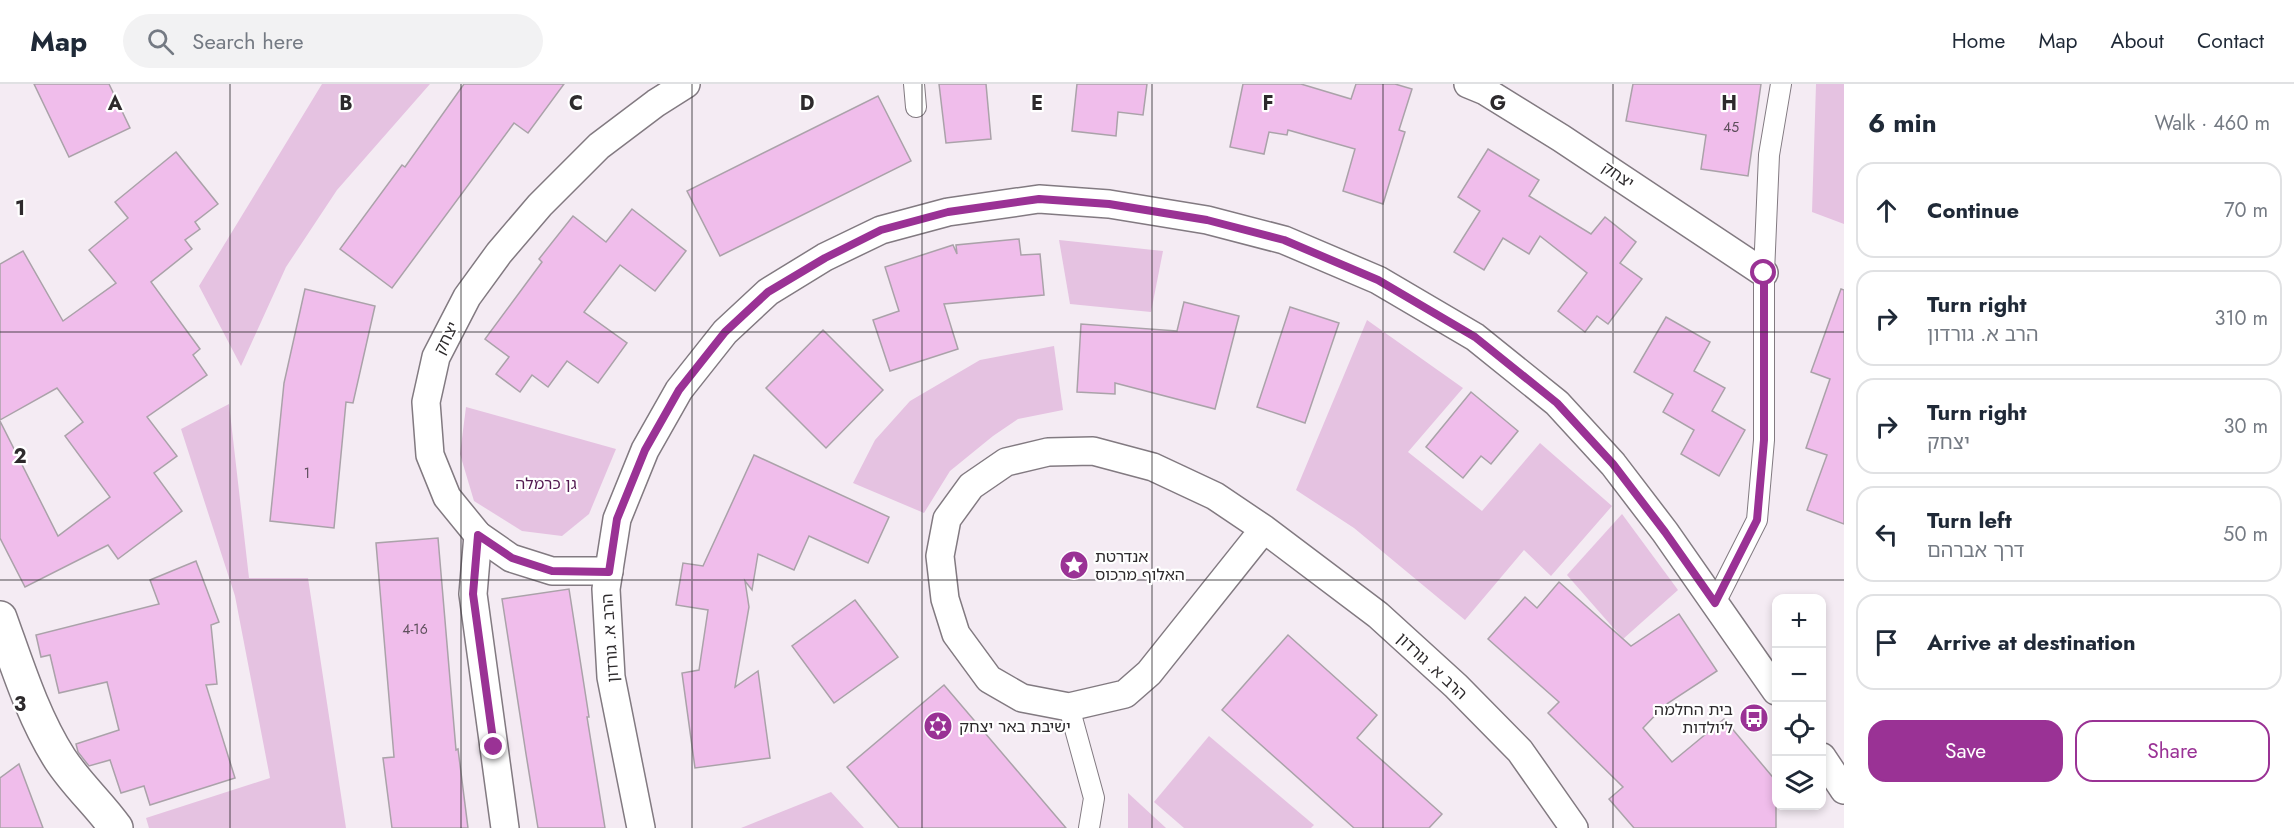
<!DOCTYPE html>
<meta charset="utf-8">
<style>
body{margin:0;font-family:Jost,"Noto Sans Hebrew",sans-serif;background:#f2f2f3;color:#1f2937}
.controls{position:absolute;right:18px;bottom:18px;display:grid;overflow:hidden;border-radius:12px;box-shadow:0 3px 9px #0003}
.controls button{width:54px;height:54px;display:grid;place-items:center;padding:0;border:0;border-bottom:2px solid #e0e1e3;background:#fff;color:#1f2937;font:30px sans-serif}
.stop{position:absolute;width:18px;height:18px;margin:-14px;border:4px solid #9a3295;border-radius:50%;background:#fff}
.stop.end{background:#9a3295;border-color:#fff;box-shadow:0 2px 6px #0008}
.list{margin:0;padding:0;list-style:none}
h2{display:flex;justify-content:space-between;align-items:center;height:78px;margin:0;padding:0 24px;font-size:26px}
h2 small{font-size:20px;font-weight:400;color:#747a83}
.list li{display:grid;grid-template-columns:39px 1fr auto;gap:18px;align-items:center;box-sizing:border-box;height:96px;margin:0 12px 12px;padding:0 12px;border:2px solid #e0e1e3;border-radius:18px}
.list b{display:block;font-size:22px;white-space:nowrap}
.list p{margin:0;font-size:20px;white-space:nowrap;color:#747a83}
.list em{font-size:20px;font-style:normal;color:#747a83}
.actions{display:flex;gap:12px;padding:18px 24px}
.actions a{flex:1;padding:14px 0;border:2px solid #9a3295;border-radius:18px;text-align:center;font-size:21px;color:#9a3295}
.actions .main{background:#9a3295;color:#fff}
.icon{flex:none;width:33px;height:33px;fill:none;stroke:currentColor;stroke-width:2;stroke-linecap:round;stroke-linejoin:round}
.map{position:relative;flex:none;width:1844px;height:744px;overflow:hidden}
header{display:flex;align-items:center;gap:36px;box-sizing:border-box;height:84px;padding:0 30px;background:#fff;border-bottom:2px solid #e0e1e3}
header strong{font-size:28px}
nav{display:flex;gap:33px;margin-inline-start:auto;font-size:21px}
.search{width:420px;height:54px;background:#f2f2f3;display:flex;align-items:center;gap:15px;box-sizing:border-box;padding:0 21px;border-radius:33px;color:#747a83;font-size:22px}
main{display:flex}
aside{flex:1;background:#fff}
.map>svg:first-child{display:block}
</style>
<header>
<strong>Map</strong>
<div class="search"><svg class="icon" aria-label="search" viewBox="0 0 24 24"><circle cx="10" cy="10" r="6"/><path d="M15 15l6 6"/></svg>Search here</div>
<nav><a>Home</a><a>Map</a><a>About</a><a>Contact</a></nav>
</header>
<main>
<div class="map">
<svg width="1844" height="744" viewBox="0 0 1844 744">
<rect width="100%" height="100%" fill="#f4ebf3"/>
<g fill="#e5c2e1">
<path d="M322,0h108l-93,106 -51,77 -45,99 -42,-80z"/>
<path d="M1816,0h28v140l-32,-12z"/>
<path d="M1059,156l104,11 -12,61 -81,-8z"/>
<path d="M1367,236l96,68 -55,64 74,59 58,-68 72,63 -61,70 -27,-26 -59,70 -111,-92 -58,-38z"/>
<path d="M1054,262l9,64 -45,9 -25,17 -43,35 -26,42 -71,-30 22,-43 35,-39 70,-41z"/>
<path d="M229,320l20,174h59l38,250h-197l-3,-10 124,-40 -35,-182 -54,-167z"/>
<path d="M466,323l150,42 -27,65 -27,22 -40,-5 -48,-30 -14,-47z"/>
<path d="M1622,430l56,76 -55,49 -56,-64z"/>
<path d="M1209,652l105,89 -3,3h-127l-30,-26z"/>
<path d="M831,708l33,36h-123z"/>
<path d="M1128,709l38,35h-38z"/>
</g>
<g fill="#f0bdeb" stroke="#aaa2a9" stroke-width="1.5">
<path d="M34,0h75l21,44 -61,29z"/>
<path d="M464,0h100l-36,49 -14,-10 -122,165 -52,-39 62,-84 3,2z"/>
<path d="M939,0h47l5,55 -45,4z"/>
<path d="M1077,0h70l-4,31 -25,-3 -2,24 -44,-5z"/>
<path d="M1243,0h58l50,15 5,-15h39l17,5 -13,41 6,2 -22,72 -40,-13 12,-42 -67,-19 -1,5 -18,-3 -5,22 -34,-7z"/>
<path d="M1633,0h128l-13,92 -47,-7 5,-34 -80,-14z"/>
<path d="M878,12l33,65 -191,95 -33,-65z"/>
<path d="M1488,65l51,31 -10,16 62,38 14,-17 31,25 -16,21 22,16 -34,45 -11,-8 -12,16 -27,-21 29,-38 -47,-37 -11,18 -26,-16 -19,32 -30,-18 26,-41 -22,-14z"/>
<path d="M176,68l42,52 -23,18 5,7 -15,11 7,9 -41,33 49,67 -7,6 14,20 -60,42 30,39 -23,17 28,38 -64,48 -10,-14 -83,42 -25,-49v-117l58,115 52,-39 -45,-61 18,-14 -26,-34 -57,32v-156l23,-13 40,70 53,-38 -27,-33 39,-32 -13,-16z"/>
<path d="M632,125l54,42 -31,40 -35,-26 -36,47 43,31 -29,40 -31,-22 -19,26 -16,-12 -12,17 -24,-18 13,-17 -24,-18 57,-77 -3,-3 34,-43 33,26z"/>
<path d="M1019,155l2,16 19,-1 4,41 -100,9 14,45 -68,22 -17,-51 26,-9 -14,-44 68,-22 4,9 -1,-9z"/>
<path d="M305,205l70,17 -22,97 -7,-1 -12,126 -64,-7 14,-138z"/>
<path d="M1841,205l3,1v234l-37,-14 20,-55 -21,-7 24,-69 -19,-7z"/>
<path d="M1184,218l55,14 -24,93 -100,-26v11l-38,-2 4,-68 96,7z"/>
<path d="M1290,223l49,16 -34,100 -48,-16z"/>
<path d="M1666,233l44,25 -16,29 31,17 -13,23 33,19 -26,46 -38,-22 13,-24 -31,-18 10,-18 -39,-22z"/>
<path d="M823,246l60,60 -57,58 -60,-60z"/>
<path d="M1471,308l47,39 -27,33 -10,-8 -18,22 -37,-31z"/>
<path d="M754,371l135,62 -21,46 -59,-27 -15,34 -36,-16 -6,36 -7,-9 4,26 -14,80 23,-16 12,87 -75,10 -13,-95 17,-3 9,-60 -32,-5 7,-42 20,3z"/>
<path d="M438,454l18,212 2,-1 10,79h-76l-9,-70 11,-1 -18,-214z"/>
<path d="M196,477l23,61 -8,3 6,59 -11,1 29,93 -85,27 -6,-19 -23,7 -11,-33 -21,6 -11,-14 -2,-8 43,-14 -12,-48 -48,11 -9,-38 -9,2 -5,-22 123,-31 -9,-24z"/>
<path d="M1559,498l72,64 48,-32 38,57 -52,34 -22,23 29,34 52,-43 52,62v47h-142l-25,-29 14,-12 -75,-74 11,-11 -71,-63 37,-42 12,11z"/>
<path d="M569,505l20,128h-2l18,111h-67l-12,-74 -24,-155z"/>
<path d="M855,516l43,57 -64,46 -42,-57z"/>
<path d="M1288,551l89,80 -20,23 85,76 -13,14h-75l-132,-118z"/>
<path d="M944,601l122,143h-167l-52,-61z"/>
<path d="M19,680l24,64h-43v-50z"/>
</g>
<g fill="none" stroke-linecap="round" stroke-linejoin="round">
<g stroke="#827a81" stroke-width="22">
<g id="pedestrian">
<path d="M914,0l2,23"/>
<path d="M1715,519l42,-83 7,-80v-167l5,-118 12,-71"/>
<path d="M1069,623l25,91 -5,30"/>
</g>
</g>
<g stroke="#827a81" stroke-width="30">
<g id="minor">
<path d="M1468,0l17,7 76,47 203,135"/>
<path d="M1264,445l-115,144 -24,21 -56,13 -47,-9 -33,-19 -33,-45 -11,-35 -5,-43 7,-37 24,-33 35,-24 42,-10 45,-1 60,16 62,29 49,33 114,86 78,71 64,65 54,77"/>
<path d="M478,451l-5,59 32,234"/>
<path d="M609,487h-57l-41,-13 -33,-23 -31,-38 -17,-42 -4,-53 10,-45 31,-60 32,-44 41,-48 59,-59 57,-43 30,-19"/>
<path d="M1822,673l22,33"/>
<path d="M641,744l-30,-151 -5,-88 11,-70 28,-69 34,-60 46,-58 43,-40 57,-35 56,-27 67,-18 91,-13 70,5 98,16 77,20 94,40 97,57 82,66 56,61 52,68 111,159"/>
</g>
</g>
<g stroke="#827a81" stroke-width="36">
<path id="tertiary" d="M0,534c17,47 33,99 60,141 17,26 39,45 56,69"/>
</g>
<use href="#pedestrian" stroke="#fff" stroke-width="20"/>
<use href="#minor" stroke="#fff" stroke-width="27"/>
<use href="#tertiary" stroke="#fff" stroke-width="33"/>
</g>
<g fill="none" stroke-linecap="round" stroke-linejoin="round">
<path stroke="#9a3295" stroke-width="8" d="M494,663l-21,-153 5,-59 34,23 40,13 57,1 8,-53 28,-69 34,-60 46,-58 43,-40 57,-34 56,-28 67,-18 91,-13 70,5 98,16 77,20 94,40 97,57 82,66 56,61 52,68 50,71 42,-83 7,-80v-167"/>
</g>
<path fill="none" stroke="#2d2a2c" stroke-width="1.5" stroke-opacity="0.55" d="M230,0v744M461,0v744M692,0v744M922,0v744M1152,0v744M1383,0v744M1613,0v744M0,248h1844M0,496h1844"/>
<defs>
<g id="sight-disc" transform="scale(1.5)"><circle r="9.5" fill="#9a3295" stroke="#fff"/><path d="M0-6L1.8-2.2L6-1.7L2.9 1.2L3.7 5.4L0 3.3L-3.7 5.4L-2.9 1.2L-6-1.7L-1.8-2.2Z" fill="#fff"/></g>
<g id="bus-disc" transform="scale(1.5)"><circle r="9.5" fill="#9a3295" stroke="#fff"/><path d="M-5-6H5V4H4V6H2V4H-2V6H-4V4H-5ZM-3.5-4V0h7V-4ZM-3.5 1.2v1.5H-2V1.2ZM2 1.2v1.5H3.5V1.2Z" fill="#fff"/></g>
<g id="synagogue-disc" transform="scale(1.5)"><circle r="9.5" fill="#9a3295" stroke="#fff"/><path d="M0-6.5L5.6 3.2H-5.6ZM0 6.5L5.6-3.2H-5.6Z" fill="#fff"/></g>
</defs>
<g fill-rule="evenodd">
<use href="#sight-disc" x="1074" y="481"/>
<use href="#bus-disc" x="1754" y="634"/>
<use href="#synagogue-disc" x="938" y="642"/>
</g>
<g text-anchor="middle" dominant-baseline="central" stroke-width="4.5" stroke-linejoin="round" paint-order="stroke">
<g font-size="14" fill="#5e4f5c">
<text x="1731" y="43">45</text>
<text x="307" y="389">1</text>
<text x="415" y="545">4-16</text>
</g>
<g font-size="16" fill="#2d2a2c" stroke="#fff">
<text transform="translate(1618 91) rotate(34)">יצחק</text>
<text transform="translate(446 254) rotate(-63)">יצחק</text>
<text transform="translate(610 554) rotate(-94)">הרב א. גורדון</text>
<text transform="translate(1432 582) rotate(43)">הרב א. גורדון</text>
</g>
<g font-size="16" fill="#531951" stroke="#fff">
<text x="546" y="399">גן כרמלה</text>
</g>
<g font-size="16" fill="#2d2a2c" stroke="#fff" text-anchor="start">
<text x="1095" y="472">אנדרטת<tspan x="1095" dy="18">האלוף מרכוס</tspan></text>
<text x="1733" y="625" text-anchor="end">בית החלמה<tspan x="1733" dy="18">ליולדות</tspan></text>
<text x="959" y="642">ישיבת באר יצחק</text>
</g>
</g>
<g font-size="20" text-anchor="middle" font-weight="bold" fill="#2d2a2c" stroke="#fff" stroke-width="4.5" stroke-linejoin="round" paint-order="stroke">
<text x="115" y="26">A</text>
<text x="346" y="26">B</text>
<text x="576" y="26">C</text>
<text x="807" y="26">D</text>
<text x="1037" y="26">E</text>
<text x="1268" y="26">F</text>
<text x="1498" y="26">G</text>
<text x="1729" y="26">H</text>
<text x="20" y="131">1</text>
<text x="20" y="379">2</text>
<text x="20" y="627">3</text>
</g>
</svg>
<div class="controls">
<button>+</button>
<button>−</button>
<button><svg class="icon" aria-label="locate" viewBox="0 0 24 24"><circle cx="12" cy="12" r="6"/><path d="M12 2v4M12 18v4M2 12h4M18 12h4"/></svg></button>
<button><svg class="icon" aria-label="layers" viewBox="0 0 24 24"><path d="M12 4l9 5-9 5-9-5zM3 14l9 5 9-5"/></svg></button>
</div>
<div class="stop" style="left:1764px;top:189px"></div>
<div class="stop end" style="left:494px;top:663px"></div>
</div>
<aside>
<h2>6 min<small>Walk · 460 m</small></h2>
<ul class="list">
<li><svg class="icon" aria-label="ahead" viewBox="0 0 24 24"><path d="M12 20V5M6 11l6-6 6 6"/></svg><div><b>Continue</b></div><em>70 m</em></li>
<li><svg class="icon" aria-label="right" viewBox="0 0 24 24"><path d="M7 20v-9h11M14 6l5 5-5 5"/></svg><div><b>Turn right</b><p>הרב א. גורדון</p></div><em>310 m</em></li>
<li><svg class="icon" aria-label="right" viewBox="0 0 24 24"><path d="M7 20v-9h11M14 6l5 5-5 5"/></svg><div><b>Turn right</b><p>יצחק</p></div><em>30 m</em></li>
<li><svg class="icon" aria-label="left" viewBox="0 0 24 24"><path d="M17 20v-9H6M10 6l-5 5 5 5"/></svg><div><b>Turn left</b><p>דרך אברהם</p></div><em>50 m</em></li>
<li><svg class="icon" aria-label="arrive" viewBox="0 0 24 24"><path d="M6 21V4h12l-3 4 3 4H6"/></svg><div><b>Arrive at destination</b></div></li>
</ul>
<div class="actions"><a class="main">Save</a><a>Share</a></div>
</aside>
</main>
